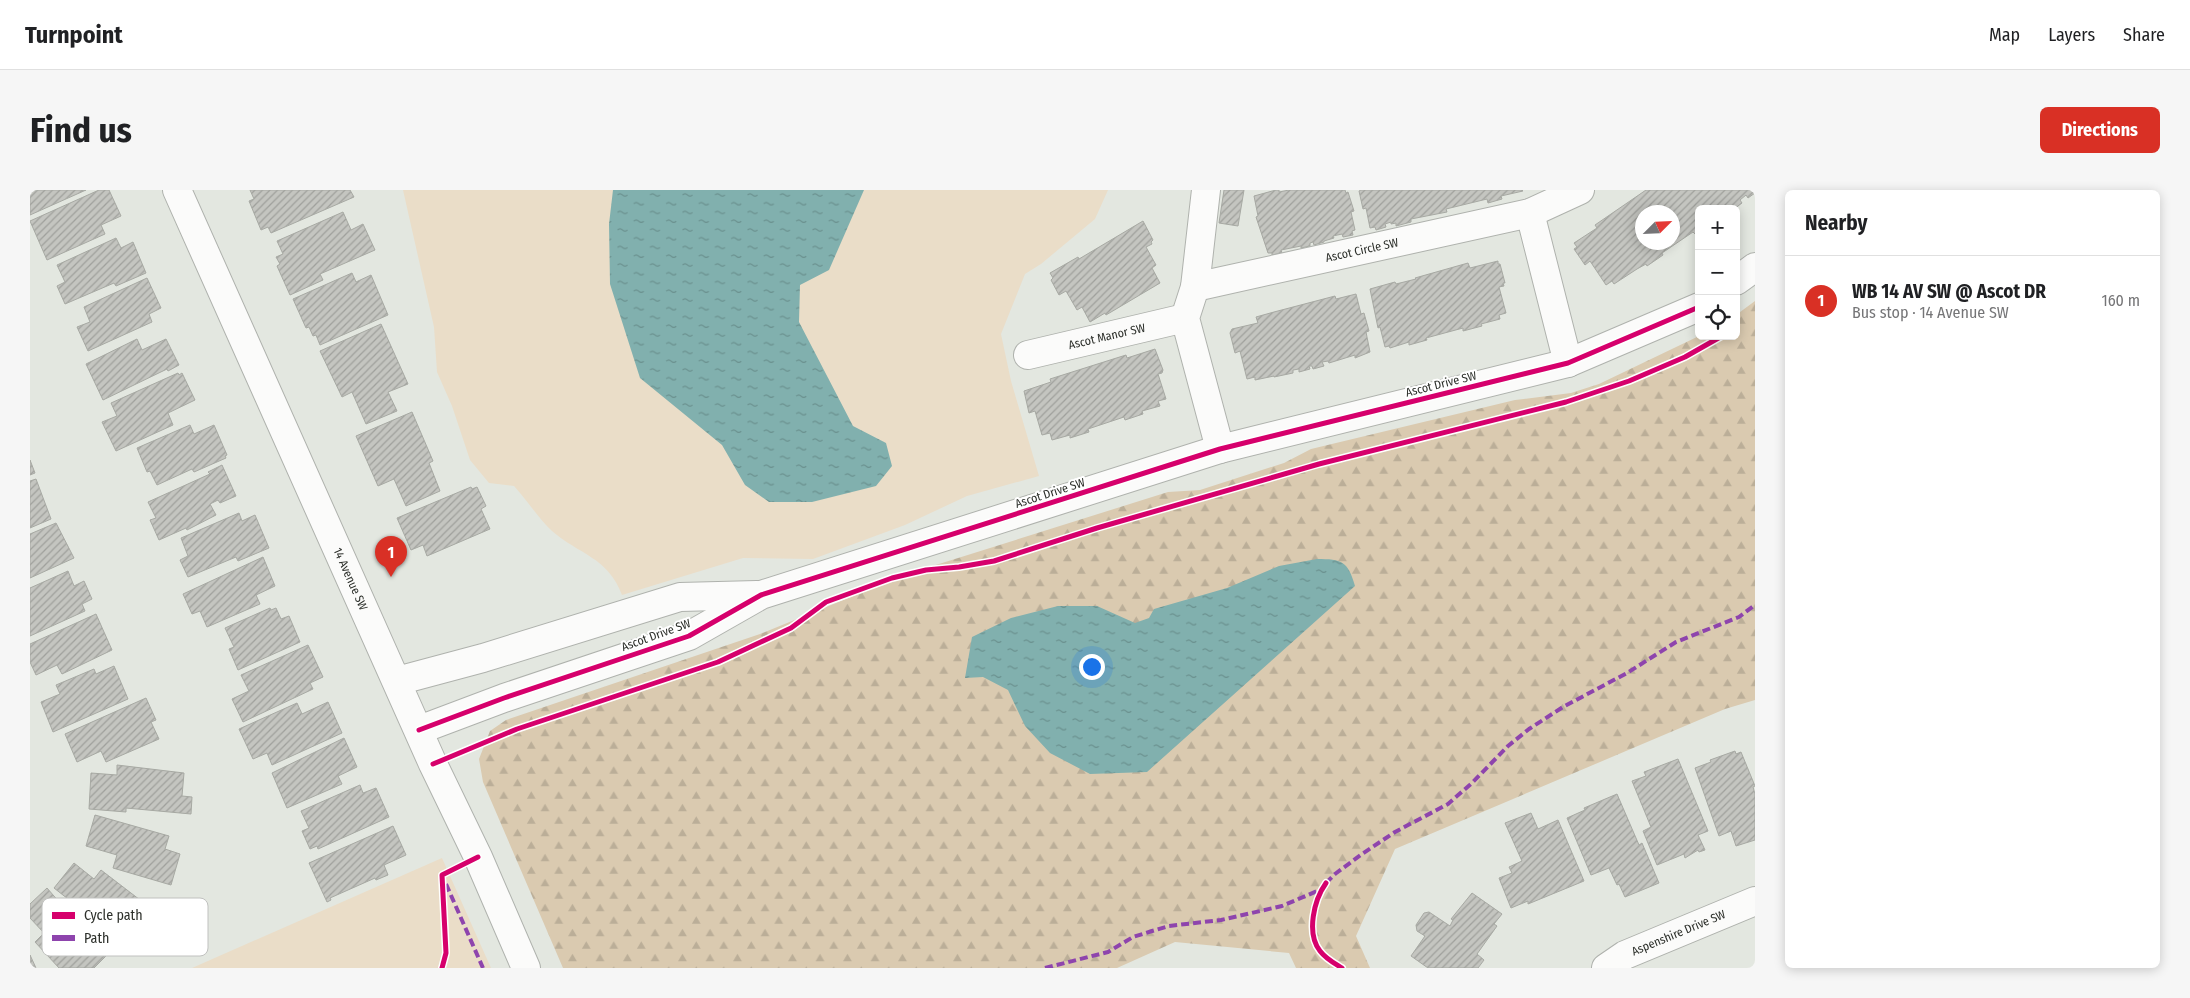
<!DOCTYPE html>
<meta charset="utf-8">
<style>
body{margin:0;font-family:"Fira Sans Condensed",sans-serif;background:#f6f6f6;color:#202124}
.controls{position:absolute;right:15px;top:15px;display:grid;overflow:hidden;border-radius:8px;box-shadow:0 2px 12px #0003}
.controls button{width:45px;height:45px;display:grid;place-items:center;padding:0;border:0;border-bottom:1px solid #e0e0e0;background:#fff;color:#202124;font:25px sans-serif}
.compass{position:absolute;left:1605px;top:15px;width:45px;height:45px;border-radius:50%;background:#fff;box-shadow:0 2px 12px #0003;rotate:66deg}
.you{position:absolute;left:1061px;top:476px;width:18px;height:18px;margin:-12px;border:4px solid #fff;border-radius:50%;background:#1a73e8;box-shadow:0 0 0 8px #1a73e833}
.badge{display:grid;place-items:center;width:32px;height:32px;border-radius:50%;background:#d93025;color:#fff;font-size:16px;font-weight:700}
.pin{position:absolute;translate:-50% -41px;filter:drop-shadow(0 1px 2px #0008)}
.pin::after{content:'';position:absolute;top:26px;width:18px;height:15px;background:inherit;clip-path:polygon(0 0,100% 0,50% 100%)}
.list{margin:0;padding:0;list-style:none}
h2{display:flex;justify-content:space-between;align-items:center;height:65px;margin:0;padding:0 20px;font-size:21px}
h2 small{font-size:16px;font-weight:400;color:#757577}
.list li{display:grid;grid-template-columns:32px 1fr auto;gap:15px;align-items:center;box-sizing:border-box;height:90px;padding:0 20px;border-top:1px solid #e0e0e0}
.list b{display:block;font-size:19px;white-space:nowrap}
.list p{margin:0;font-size:16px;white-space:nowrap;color:#757577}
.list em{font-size:16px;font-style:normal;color:#757577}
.icon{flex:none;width:28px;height:28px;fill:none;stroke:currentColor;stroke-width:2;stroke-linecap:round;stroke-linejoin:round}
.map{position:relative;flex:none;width:1725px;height:778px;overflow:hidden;border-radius:8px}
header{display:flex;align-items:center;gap:30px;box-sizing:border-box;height:70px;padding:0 25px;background:#fff;border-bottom:1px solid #e0e0e0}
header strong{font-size:24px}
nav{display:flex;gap:28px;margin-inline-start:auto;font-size:18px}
.intro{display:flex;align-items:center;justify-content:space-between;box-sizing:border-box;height:120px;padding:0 30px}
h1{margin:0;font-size:35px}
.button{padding:12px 22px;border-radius:8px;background:#d93025;color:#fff;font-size:18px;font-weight:700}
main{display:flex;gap:30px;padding:0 30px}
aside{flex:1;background:#fff;border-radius:8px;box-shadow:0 2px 12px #0003}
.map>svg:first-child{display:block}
</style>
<header>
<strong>Turnpoint</strong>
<nav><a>Map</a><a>Layers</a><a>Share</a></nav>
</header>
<div class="intro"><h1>Find us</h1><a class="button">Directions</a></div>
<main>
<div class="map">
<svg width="1725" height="778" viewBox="0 0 1725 778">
<defs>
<pattern id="forest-firs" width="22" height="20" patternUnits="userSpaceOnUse" patternTransform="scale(1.25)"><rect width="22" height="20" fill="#dacab0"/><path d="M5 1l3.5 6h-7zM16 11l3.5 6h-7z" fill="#bbae98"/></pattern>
<pattern id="water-ripples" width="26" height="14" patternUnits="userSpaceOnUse" patternTransform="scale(1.25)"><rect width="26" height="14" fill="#81b0ae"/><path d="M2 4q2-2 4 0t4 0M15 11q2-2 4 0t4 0" fill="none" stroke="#6a908e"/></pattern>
<pattern id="building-hatch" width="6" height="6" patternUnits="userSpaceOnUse" patternTransform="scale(1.25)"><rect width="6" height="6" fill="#c4c5c0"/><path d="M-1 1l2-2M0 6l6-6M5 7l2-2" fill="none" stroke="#9fa09c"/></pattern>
</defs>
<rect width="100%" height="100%" fill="#e3e7e0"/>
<path fill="url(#forest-firs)" d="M1725,111v399l-30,9 -330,140 -39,87 14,32h-74l-7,-15 -114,-11 -58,26h-554l-80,-186 -4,-23 11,-28 16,-11 254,-86 147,-60 261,-82 32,-2 84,-27 27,-14 204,-49 56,-7 28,-9 100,-48h37v-21z"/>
<g fill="#eaddc8">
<path d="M373,0h705l-13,29 -54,45 -16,10 -24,60 10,47 28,95 -72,20 -62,29 -92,34 -70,-1 -121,37c-14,-38 -44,-41 -70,-64 -14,-13 -25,-31 -38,-45l-25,-3 -19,-23 -18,-54 -15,-34 -3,-45z"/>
<path d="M412,668l49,110h-299z"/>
</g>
<g fill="url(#water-ripples)">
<path d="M583,0h251l-35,80 -29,15 -1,37 54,104 33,17 6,23 -16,20 -64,16h-43l-24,-17 -23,-40 -82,-67 -30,-94 -1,-60z"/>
<path d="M1287,369c25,0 31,2 38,27l-208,186 -57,2 -40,-21 -25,-27 -17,-36 -25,-13 -18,1 7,-41 39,-19 47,-12h39l38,17 14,-5 5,-9 73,-21 52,-22z"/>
</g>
<g fill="url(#building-hatch)" stroke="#a7a9a3" fill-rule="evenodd">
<path d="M0,0h56l-56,25z"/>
<path d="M69,0h10l12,26 -20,9 4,9 -58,26 -17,-39z"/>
<path d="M220,0h100l4,7 -83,36 -3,-6 -7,3 -12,-29 5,-2z"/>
<path d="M1194,0h20l-6,36 -19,-3z"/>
<path d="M1246,0h3v2l10,-2h56l1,3 2,-1 6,19 -3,1 4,18 -3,1 1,4 -10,2 -1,-3 -9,2 1,2 -10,3v1l-10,3 -1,-3 -3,1v3l-9,2v-2l-20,4 1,3 -10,2v-2h-4l-12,-36 2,-1 -4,-20z"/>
<path d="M1331,0h161l1,1 -22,5 1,3 -14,4 -1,-4 -41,10 1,3 -36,7v3l-15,4v-3l-5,1v-2l-6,2 1,3 -10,3 -1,-3 -5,1 -4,-20 -3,1 -4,-18z"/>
<path d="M1616,0h109v3l-7,5 -2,-3 -6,5 2,3 -8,6h-35v23l-4,2 -2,-2 -31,21 1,2 -16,11 -1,-2 -9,5 -23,15 -2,-3 -6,4 -16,-24 -5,4 -11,-16 3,-2 -3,-4 23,-15 -2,-3zM1612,22h30v30h-30z"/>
<path d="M313,22l8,18 12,-6 12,26 -55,24 3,6 -33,15 -13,-29 3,-2 -4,-7 7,-3 -6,-13z"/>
<path d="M1113,31l10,19 -2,2 1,2 -6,3 10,18 -4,3 8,15 -54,32 -1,-2 -15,9 -8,-15 -5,3 -11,-19 -7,4 -8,-15 2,-2 -3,-5 28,-16 1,2z"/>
<path d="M86,48l5,10 12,-6 13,31 -30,13 -2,-3 -49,21 -8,-18 8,-4 -8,-17z"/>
<path d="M1468,71v3h2l5,19h-2l1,3 -5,1 7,26 -7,2 1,4 -19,5 1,2 -19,5v-3l-37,10 1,2 -18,5v-3l-19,6 -1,-2 -4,1 -5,-20 -2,1 -8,-39 25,-7 1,2 20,-5 -1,-1 53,-15 2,5z"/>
<path d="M322,83l4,9 15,-7 17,40 -68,30 -4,-10 -3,1 -4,-9 -3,1 -13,-29z"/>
<path d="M117,88l14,30 -12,6 3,8 -64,29 -11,-24 13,-5 -6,-15z"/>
<path d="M1326,104l5,20 3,-1 5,18 -3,1 4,20 -15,6v-3l-26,8 -1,-2 -6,1 2,4 -11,3 -1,-3h-3l1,3 -11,3v-3l-6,1v3l-19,4v-1l-19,4v-3l-8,2 -7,-28 -5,2 -5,-20 2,-4 26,-6 -2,-6 18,-5 61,-16 1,3z"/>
<path d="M351,134l27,60 -20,8 9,19 -31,13 -14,-32 -10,5 -22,-46z"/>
<path d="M107,149l5,11 24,-11 13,26 -11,6 -1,-2 -64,31 -17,-36z"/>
<path d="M1125,159l8,21 -1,3 -4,1 8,25 -8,2 2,5 -18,5 1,3 -18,6 -1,-3 -36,12 1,3 -19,6v-3l-18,5 -2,-7 -8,2 -7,-24 -6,2 -5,-22 27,-9 -1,-3 76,-24 1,3z"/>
<path d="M148,183l1,2 3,-2 13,27 -27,13 5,12 -57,26 -14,-29 15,-6 -6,-13z"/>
<path d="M382,222l21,49 -4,2 11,28 -34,15 -12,-27 -16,7 -22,-50z"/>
<path d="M160,235l4,9 20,-9 13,30 -2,1 1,2 -32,14 -2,-3 -35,16 -7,-14 -3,1 -10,-24z"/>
<path d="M0,270l5,13 -5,2z"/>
<path d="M192,275l14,31 -16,7 -2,-3 -8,4 6,11 -29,15 -1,-2 -27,12 -9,-20 6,-2 -8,-16 62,-28 -2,-2z"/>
<path d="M6,289l15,40 -21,9v-47z"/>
<path d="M441,297l1,2 5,-2 9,19 -5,3 9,20 -63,27 -4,-11 -12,5 -14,-32z"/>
<path d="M209,323l3,8 13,-6 14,33 -31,13 -2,-4 -48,20 -8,-17 8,-4 -7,-18z"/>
<path d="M26,333l18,35 -44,20v-44z"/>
<path d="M233,367l12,29 -19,9 4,9 -53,23 -7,-16 -8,3 -9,-20z"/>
<path d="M38,381l6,15 10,-5 8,18 -10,5 3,7 -55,25v-48z"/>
<path d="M240,418l1,2 5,-2 5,11 8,-3 11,26 -62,28 -9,-21 5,-2 -9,-19z"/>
<path d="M66,424l16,36 -50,24 -5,-9 -21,10 -6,-13v-18z"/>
<path d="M278,455l15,32 -13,6 3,6 -70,33 -11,-23 17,-8 -8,-16z"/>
<path d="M84,476l14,33 -75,33 -12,-30 19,-8 -4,-9 38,-16 2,5z"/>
<path d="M116,508l10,22 -5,2 8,17 -53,23 -5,-11 -24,11 -12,-28z"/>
<path d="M298,512l14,31 -70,32 -5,-12 -14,6 -14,-30 58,-26 5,11z"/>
<path d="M314,548l13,29 -19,9 4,8 -55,24 -15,-35z"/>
<path d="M1705,561l1,3 5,-2 14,34 -2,1 2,7v46l-19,6 -5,-15 -12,5 -24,-68 16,-6 -1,-2z"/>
<path d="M1648,569l30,72 -10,4 7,15 -6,2 -1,-2 -13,8 -1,-4 -27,11 -14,-34 8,-4 -19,-46 14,-5 -2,-4z"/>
<path d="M87,575l67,8 -2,23 10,1 -1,17 -65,-6v4l-37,-3 2,-36 26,2z"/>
<path d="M330,595l3,8 13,-5 13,29 -71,32 -1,-3 -7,3 -8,-18 7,-3 -8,-17z"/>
<path d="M1587,604l22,51 3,-2 17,40 -34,14 -6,-13 -2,1 -8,-17 -18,7 -24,-57 18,-8 -1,-2z"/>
<path d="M1501,623l7,16 20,-9 26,61 -56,23v-3l-17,7 -12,-30 13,-5 -3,-6 13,-6 -17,-38z"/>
<path d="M65,625l74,21 -4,13 15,5 -9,31 -58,-17 4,-13 -31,-9z"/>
<path d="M363,636l13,29 -22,10 4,10 -12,5 -1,-2 -45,20 1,2 -4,2 -18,-39z"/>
<path d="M44,673l20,16 7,-9 43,33 -17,22 -3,-2 -10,12 -60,-47z"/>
<path d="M17,698l59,68 -12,12h-35l-24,-26 9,-9 -14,-15v-14z"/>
<path d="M1442,703l30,21 -8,10 3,2 -20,28 7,6 -6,8h-50l-17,-12 14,-20 -8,-5 -1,-6 8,-12 5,-1 21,14 3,-6 -2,-1z"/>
<path d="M0,765l6,13h-6z"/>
</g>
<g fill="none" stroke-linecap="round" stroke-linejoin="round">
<g stroke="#afb2ad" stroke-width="30">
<g id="minor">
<path id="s1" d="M147,0l256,574 45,93 48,111"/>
<path d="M1176,0l-11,97 -10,31 35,131"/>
<path d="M1500,23l38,150"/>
<path d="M1706,91l19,-14"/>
<path id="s2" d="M1165,97l335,-74 50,-23"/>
<path id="s3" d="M998,165l157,-37"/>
<path d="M367,491l86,-23 197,-61 77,-2"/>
<path d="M389,540l85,-32 185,-62 72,-41 459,-146 348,-86 131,-56"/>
<path id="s4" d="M1576,778l19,-13 130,-54"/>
</g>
</g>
<use href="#minor" stroke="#fbfbfa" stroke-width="28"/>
<g stroke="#8e44ad" stroke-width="4" stroke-dasharray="8 4" stroke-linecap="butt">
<path d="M1296,693l9,-9 27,-20 33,-22 53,-28 24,-21 36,-37 21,-17 34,-22 64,-34 49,-31 63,-25 16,-12"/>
<path d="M416,694l37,84"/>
<path d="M1015,778l63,-16 25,-15 19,-6 17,-5 52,-6 61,-14 40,-17"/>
</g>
<g stroke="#fff" stroke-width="8">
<g id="cycleway">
<path d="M389,540l85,-32 185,-62 72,-41 459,-146 348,-86 131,-56"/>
<path d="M403,574l84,-35 201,-67 73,-34 35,-26 66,-24 34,-8 33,-3 35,-6 103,-33 222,-64 247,-62 63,-21 56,-24 37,-21"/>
<path d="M1296,693c-12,17 -20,50 -6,68 6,8 14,12 22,17"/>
<path d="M412,778l4,-15 -4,-78 36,-18"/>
</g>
</g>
<use href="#cycleway" stroke="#d6006c" stroke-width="5"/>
</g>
<g text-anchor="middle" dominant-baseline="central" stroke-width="4" stroke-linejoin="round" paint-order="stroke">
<g font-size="12" fill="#2c2f2a" stroke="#fff">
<text stroke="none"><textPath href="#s2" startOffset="171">Ascot Circle SW</textPath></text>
<text stroke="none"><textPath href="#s3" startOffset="81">Ascot Manor SW</textPath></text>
<text transform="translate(1411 194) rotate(-14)">Ascot Drive SW</text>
<text transform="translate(1020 303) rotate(-18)">Ascot Drive SW</text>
<text stroke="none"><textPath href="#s1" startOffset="426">14 Avenue SW</textPath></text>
<text transform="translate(626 445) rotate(-20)">Ascot Drive SW</text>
<text stroke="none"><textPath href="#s4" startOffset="81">Aspenshire Drive SW</textPath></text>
</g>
</g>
<rect x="12" y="708" width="166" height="58" rx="8" fill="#fff" stroke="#c0c1bf" stroke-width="1"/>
<rect x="22" y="722" width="23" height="7" fill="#d6006c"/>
<rect x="22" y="745" width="23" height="6" fill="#8e44ad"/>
<g font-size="14" fill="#2c2f2a">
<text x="54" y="730">Cycle path</text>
<text x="54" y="753">Path</text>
</g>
</svg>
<div class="controls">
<button>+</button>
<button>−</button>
<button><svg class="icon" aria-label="locate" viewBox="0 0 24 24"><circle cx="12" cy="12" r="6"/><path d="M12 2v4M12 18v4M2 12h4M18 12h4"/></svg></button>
</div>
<svg class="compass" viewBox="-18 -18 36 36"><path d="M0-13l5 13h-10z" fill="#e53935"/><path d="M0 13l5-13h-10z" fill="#757577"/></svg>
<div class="you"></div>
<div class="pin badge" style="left:361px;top:387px">1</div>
</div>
<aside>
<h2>Nearby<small></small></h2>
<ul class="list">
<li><span class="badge">1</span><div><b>WB 14 AV SW @ Ascot DR</b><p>Bus stop · 14 Avenue SW</p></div><em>160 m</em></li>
</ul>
</aside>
</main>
